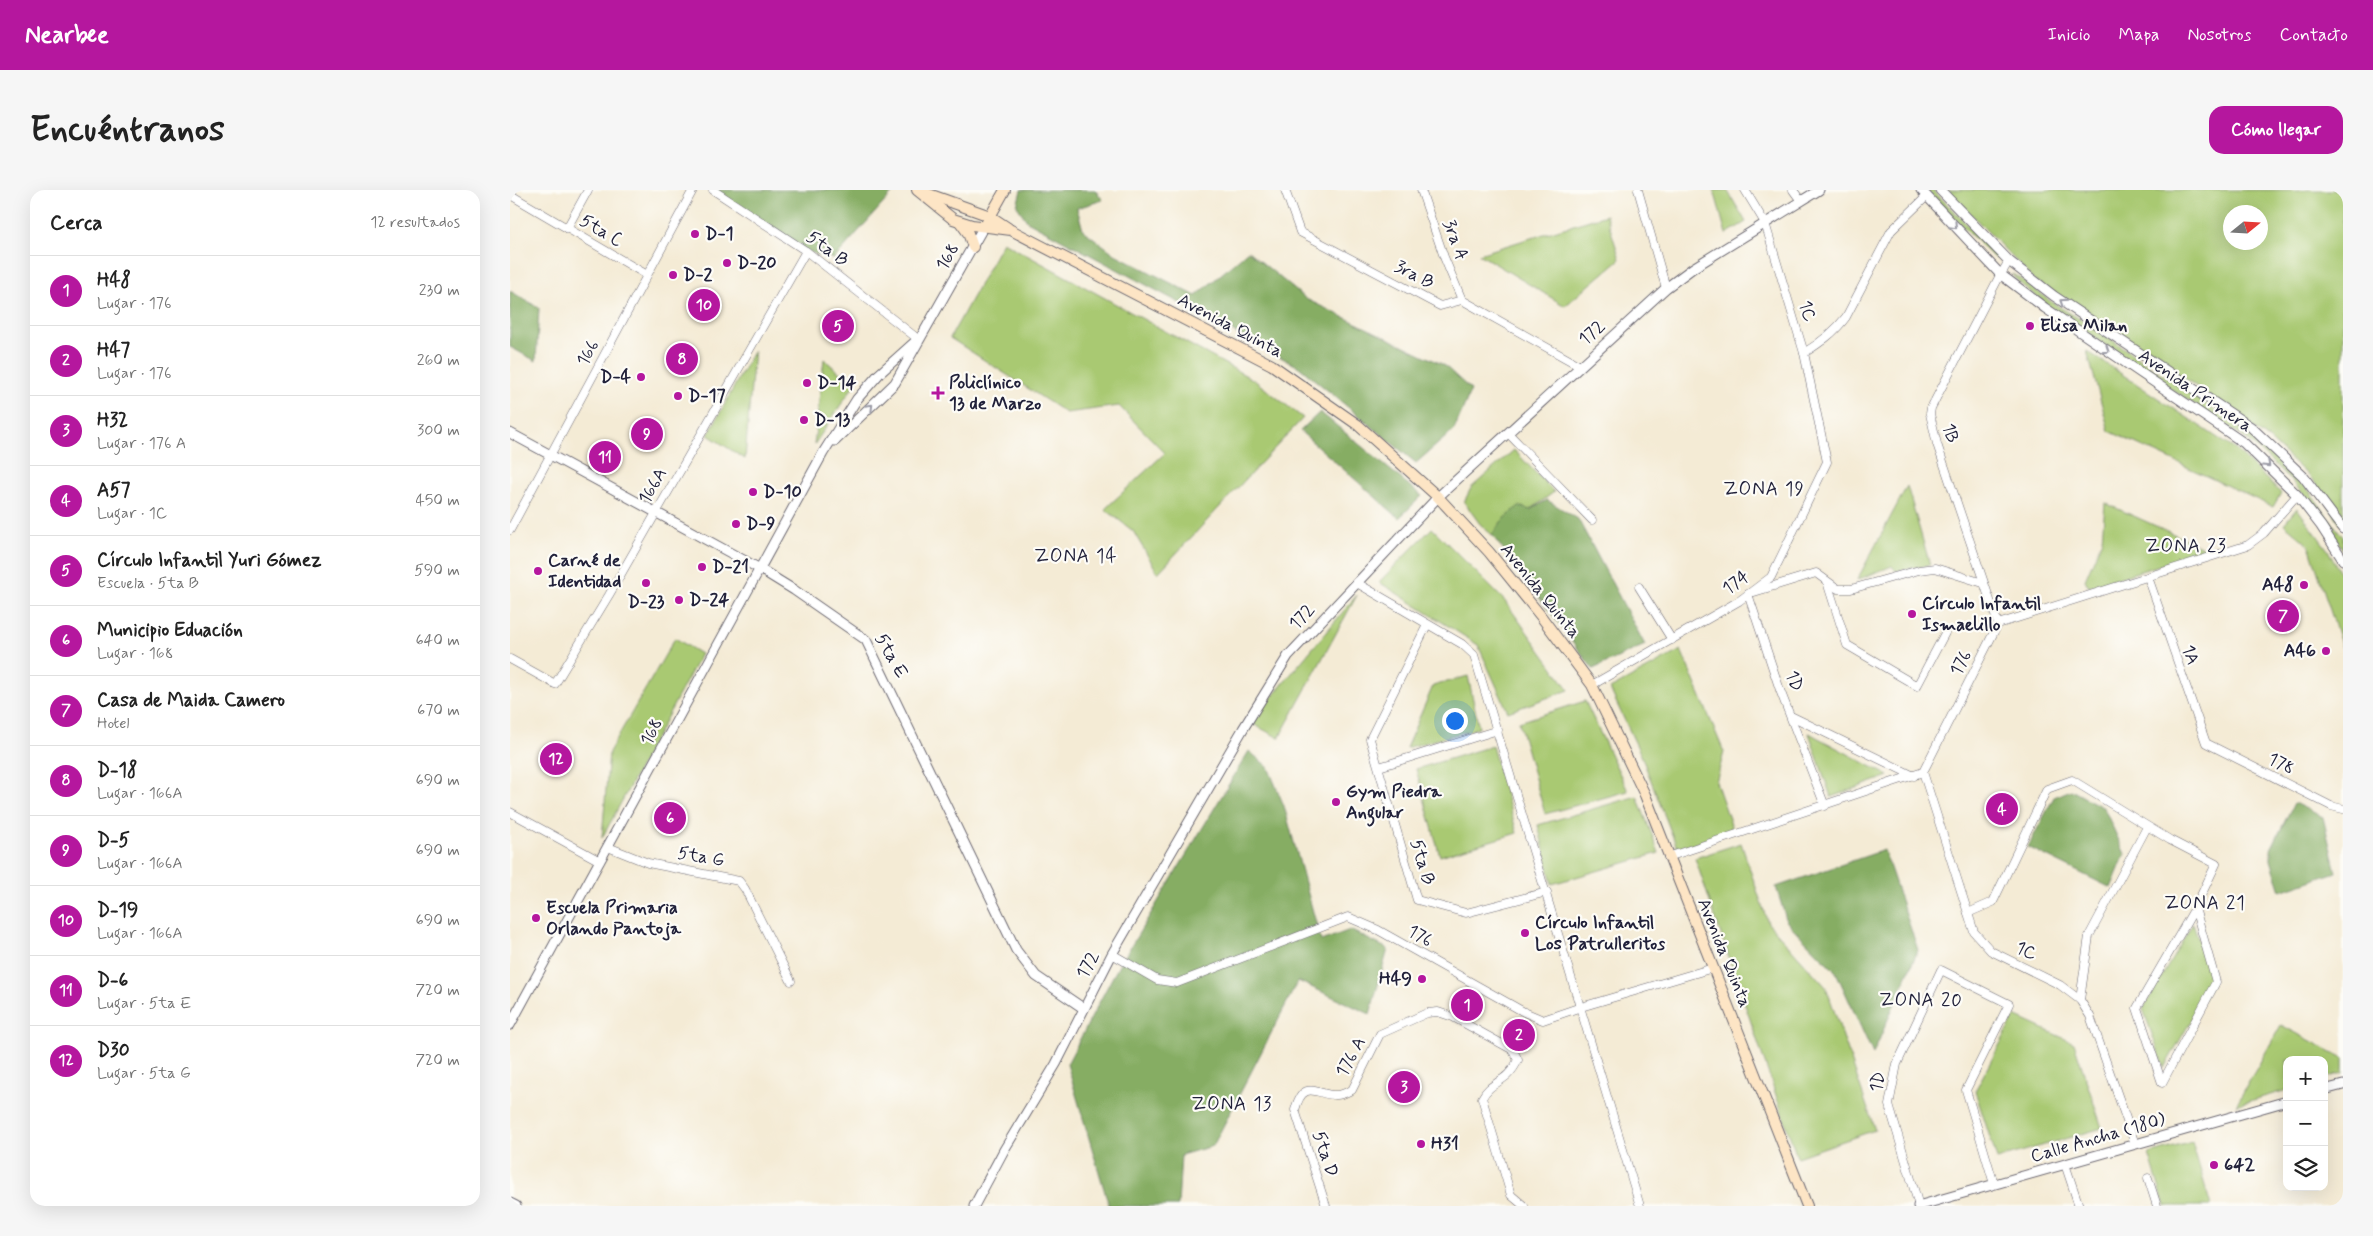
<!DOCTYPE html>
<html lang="es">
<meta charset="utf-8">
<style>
body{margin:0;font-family:Mynerve,sans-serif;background:#f6f6f6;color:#222}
.controls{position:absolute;right:15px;bottom:15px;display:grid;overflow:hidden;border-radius:10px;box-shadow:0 5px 20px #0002}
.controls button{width:45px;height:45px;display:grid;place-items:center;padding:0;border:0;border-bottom:1px solid #e0e0e0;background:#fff;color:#222;font:25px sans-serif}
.compass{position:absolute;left:1713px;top:15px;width:45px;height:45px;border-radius:50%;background:#fff;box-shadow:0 5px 20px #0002;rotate:72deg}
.you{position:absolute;left:944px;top:530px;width:18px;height:18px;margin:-12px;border:4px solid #fff;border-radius:50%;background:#1a73e8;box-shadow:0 0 0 8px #1a73e833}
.badge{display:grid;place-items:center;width:32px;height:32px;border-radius:50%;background:#b5179e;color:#fff;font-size:16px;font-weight:700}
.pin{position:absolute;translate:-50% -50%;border:2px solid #fff;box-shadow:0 1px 5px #0006}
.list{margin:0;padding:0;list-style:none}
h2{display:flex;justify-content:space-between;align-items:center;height:65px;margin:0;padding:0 20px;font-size:21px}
h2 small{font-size:16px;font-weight:400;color:#767676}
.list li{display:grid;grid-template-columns:32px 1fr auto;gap:15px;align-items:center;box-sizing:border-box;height:70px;padding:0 20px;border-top:1px solid #e0e0e0}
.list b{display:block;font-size:19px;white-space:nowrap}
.list p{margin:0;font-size:16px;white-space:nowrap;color:#767676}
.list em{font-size:16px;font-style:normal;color:#767676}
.icon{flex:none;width:28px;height:28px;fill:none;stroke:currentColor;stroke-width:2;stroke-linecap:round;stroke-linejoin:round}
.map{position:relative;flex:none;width:1833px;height:1016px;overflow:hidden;border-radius:15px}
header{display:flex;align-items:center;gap:30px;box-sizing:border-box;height:70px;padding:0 25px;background:#b5179e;color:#fff}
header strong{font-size:24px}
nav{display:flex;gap:28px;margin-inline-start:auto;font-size:18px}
.intro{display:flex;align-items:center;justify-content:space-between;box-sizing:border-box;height:120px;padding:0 30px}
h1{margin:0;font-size:35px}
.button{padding:12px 22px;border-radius:15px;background:#b5179e;color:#fff;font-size:18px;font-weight:700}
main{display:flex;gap:30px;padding:0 30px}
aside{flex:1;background:#fff;border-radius:15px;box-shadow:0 5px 20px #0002}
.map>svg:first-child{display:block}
</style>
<header>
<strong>Nearbee</strong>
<nav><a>Inicio</a><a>Mapa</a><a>Nosotros</a><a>Contacto</a></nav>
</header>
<div class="intro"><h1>Encuéntranos</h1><a class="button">Cómo llegar</a></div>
<main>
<aside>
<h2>Cerca<small>12 resultados</small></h2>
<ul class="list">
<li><span class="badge">1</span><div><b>H48</b><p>Lugar · 176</p></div><em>230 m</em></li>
<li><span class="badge">2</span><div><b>H47</b><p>Lugar · 176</p></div><em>260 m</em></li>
<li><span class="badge">3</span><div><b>H32</b><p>Lugar · 176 A</p></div><em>300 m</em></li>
<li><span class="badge">4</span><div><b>A57</b><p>Lugar · 1C</p></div><em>450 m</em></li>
<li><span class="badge">5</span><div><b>Círculo Infantil Yuri Gómez</b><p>Escuela · 5ta B</p></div><em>590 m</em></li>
<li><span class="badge">6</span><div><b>Municipio Eduación</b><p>Lugar · 168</p></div><em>640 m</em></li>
<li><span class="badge">7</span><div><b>Casa de Maida Camero</b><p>Hotel</p></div><em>670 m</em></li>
<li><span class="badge">8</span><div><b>D-18</b><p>Lugar · 166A</p></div><em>690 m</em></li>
<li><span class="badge">9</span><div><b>D-5</b><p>Lugar · 166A</p></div><em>690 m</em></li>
<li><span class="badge">10</span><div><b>D-19</b><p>Lugar · 166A</p></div><em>690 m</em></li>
<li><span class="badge">11</span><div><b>D-6</b><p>Lugar · 5ta E</p></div><em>720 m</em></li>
<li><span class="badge">12</span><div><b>D30</b><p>Lugar · 5ta G</p></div><em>720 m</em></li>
</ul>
</aside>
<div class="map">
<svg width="1833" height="1016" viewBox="0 0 1833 1016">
<rect width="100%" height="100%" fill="#fdfcf7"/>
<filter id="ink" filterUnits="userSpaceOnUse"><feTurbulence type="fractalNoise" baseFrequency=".02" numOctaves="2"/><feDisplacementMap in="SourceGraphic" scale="10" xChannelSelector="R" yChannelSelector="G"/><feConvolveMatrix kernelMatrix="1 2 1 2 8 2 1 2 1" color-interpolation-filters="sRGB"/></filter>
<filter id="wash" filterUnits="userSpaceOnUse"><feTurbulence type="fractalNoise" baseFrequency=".0096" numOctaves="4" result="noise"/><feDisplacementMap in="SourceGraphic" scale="20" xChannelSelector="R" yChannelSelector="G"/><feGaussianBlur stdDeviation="1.12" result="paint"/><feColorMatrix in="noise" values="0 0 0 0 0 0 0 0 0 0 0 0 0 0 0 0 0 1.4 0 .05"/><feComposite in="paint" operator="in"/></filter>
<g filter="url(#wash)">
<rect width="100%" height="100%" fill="#f4ebd5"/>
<g fill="#a9c972" stroke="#667656" fill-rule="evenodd">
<path d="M1204,0h13l19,32 -20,12z"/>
<path d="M1416,0h7l8,8 56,57 -1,3h-2z"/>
<path d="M1438,0h395v338l-30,-48 -43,-40 -95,-69 -141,-91zM1720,22h30v30h-30z"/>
<path d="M1096,25l14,44 -55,47 -86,-52z"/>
<path d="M493,52l251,138 49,38 -145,155 -25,-42 -28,-22 60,-56 -46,-47 -53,7 -116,-75z"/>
<path d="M1502,84l5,2 36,27 37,22 171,117 34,33 15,17 33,45v13c-25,-45 -64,-84 -103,-116 -30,-20 -222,-142 -228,-160z"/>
<path d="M244,160l-9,109 -37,-24z"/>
<path d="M1577,161l149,99 45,43 -8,14 -164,-76z"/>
<path d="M314,169l30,26 -40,60z"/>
<path d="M1004,260l40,42 -24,18 -29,12 -9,13 -12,-11 -16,-22 7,-14z"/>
<path d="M1397,296l23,79 -34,6 -4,-5 -35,14z"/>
<path d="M1595,313l104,47 -120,37 -4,-7 17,-40z"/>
<path d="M1787,318l31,42 15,29v71l-34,-105 -25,-21z"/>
<path d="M922,338l72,72 65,90 -61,22 -30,-67 -99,-63z"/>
<path d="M847,405l-78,143 -26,-14 8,-14z"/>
<path d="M165,448l26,16 -99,184 7,-86z"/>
<path d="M1171,460l43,102 -8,30 17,48 -55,20 -37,-95 -31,-66z"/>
<path d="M958,486l11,52 -73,20 27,-62z"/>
<path d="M1075,511l43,90 -83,23 -26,-92z"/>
<path d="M1299,543l80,43 -58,21z"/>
<path d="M982,556l25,87 -77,23 -24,-87z"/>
<path d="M1127,606l22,57 -107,31 -14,-59z"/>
<path d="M1231,653l27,80 58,64 49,143 -78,27 -102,-299z"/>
<path d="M1683,733l20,59 -49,86 -21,-59z"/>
<path d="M1505,826l59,27 28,85 -105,31 -22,-68z"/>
<path d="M1771,835l62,33v15l-19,5v-18h-37v30l-51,15z"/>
<path d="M1682,952l19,64h-46l-16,-52z"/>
</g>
<g fill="#86ad64" stroke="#546850">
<path d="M203,0h182l-61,69 -28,-8z"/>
<path d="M511,0h74l8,10 -26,8 6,22 32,24 81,42 52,-45 58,48 138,66 27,25 -17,40 -38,33 -117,-96 -272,-146 -10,-15z"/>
<path d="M0,101l29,17 -3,53 -26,-14z"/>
<path d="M810,222l102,84 -23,22 -99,-87z"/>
<path d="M1037,310l31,19 67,126 -52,24 -101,-134 9,-13 18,-16 11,4z"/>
<path d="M739,561l19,16 16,39 37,135 29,-11 38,19 -18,65 -72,-33 -85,165 -32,9 -3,51h-69l-42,-142 46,-88z"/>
<path d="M1561,600l33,18 21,46 -14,34 -83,-41 26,-50z"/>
<path d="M1784,613l29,14 13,55 -55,19 -10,-31v-11z"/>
<path d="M1374,660l34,100 -45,104 -37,-82 -49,-50 -11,-35z"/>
</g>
</g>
<g filter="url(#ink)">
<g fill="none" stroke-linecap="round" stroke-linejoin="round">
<g stroke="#6c6871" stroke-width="9">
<g id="minor">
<path d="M203,0l93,61 112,88"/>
<path d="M775,0l15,42 140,74 22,-6 118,66"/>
<path d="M911,0l23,67 18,43"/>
<path d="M1128,0l28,98"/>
<path d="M1283,0l8,11"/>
<path d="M4,7l133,78"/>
<path d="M57,38l21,-38"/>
<path d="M1294,163c16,-10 30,-20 42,-36l45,-86 35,-34"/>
<path d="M998,243l84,87"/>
<path d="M0,340l183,-340"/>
<path d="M1638,387l58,166 125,63 12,3"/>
<path d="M1317,392l20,63 70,41 28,-53"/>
<path d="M847,393l105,61 12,11 166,551"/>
<path d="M1129,397l33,53"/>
<path d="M1244,402l62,-19 22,16h13l68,-19 16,-2 48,15"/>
<path d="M1238,404l32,96 45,116"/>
<path d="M1488,434l-61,-180 -7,-30 1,-6 67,-129 11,-18"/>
<path d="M917,435l-57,114 47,161 49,13 81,-21"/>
<path d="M0,469l45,25 54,-89 197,-344"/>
<path d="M1082,495l147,-84 32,-24 56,-115 -23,-109 -39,-130 -20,-33"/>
<path d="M1281,526l123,60"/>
<path d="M869,577l119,-37"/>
<path d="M1413,582l51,160 17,19 69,34 20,15 10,16 45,128"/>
<path d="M0,622l90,49"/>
<path d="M98,657l40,16 91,18 6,8 46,92"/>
<path d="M1158,667l255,-85 75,-148 250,-79 16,-12 33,-38"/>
<path d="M1458,723l25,-11 54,-113 25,-9 98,60 46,24 -21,44 -58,100 25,75 54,-101 -21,-74"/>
<path d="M602,764l45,26 20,3 171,-66 30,13 146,82 19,8 38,-13 132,-39"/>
<path d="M1570,810l9,-64 58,-109"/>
<path d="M1555,974l14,42"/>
<path d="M1638,988l9,28"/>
<path d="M816,1016l-31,-96c9,-34 24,-13 42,-15 5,0 10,-3 15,-5l28,-56 47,-21 11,-1 15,5 60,33 5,10c-11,24 -27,20 -36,38l29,97 13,11"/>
<path d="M1409,1016l-30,-101 8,-41 44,-94 68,34 -43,86 28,94"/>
</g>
</g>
<g stroke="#6c6871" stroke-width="11">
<g id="tertiary">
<path d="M1411,0l79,84 45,34 199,135 53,52 24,31 22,34"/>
<path d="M1430,0l69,71 45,35 197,131 52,49 40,53"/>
<path d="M0,243l250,136 34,21 72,50 150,310 20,26 47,32"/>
<path d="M325,251l60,-58 89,-157"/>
<path d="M0,835l313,-572 34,-54 22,-25 39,-35"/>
<path d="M1814,900l19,-5"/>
<path d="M0,1013l6,3"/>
<path d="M464,1016l30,-56 52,-86 56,-110 131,-225 45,-73 150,-159 228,-209 27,-20 126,-78"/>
<path d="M1408,1016l369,-105"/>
</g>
</g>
<g stroke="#6c6871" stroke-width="12">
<g id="secondary">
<path d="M407,0l36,29 19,6 39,5 261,135 86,60 80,72 51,55 51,63 52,70 53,110 162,411"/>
<path d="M413,2l67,24 18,12"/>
<path d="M450,32l8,11 5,14"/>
<path d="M477,32l18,-32"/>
</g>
</g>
<use href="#minor" stroke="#fff" stroke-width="8"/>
<use href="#tertiary" stroke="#fff" stroke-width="9"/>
<use href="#secondary" stroke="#fde5c5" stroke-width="10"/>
</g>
<defs><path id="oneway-chevron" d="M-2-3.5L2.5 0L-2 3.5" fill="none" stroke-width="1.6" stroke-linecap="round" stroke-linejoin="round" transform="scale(1.25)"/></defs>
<g stroke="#9c9ca7">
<use href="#oneway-chevron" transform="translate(1444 36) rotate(46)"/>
<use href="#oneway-chevron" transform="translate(1553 112) rotate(-147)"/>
<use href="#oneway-chevron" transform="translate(1596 160) rotate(34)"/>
<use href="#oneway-chevron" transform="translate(360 217) rotate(-45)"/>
<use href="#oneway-chevron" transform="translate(1757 274) rotate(43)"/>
</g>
</g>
<g fill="#b5179e" stroke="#fdfcf7" stroke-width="2">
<circle cx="185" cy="44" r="5"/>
<circle cx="217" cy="73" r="5"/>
<circle cx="163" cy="85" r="5"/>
<circle cx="1520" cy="136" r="5"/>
<circle cx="131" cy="187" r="5"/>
<circle cx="297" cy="193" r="5"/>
<path d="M425.5 195.5h5v5h5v5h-5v5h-5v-5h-5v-5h5z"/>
<circle cx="168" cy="206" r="5"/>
<circle cx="294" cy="230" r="5"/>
<circle cx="243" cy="302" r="5"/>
<circle cx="226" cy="334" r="5"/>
<circle cx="192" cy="377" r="5"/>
<circle cx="28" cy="381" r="5"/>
<circle cx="136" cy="393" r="5"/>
<circle cx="1794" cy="395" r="5"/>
<circle cx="169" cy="410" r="5"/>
<circle cx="1402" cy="424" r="5"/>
<circle cx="1816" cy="461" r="5"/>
<circle cx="826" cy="612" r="5"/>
<circle cx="26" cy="728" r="5"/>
<circle cx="1015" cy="743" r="5"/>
<circle cx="912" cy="789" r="5"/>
<circle cx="911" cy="954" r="5"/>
<circle cx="1704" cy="975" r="5"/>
</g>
<g text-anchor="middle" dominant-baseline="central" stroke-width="4.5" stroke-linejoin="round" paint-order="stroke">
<g font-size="18" fill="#22223b" stroke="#fdfcf7">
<text transform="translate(91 41) rotate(31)">5ta C</text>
<text transform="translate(945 50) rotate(70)">3ra A</text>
<text transform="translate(317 59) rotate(37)">5ta B</text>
<text transform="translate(438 67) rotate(-59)">168</text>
<text transform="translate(904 85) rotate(28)">3ra B</text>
<text transform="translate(1297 121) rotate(73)">1C</text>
<text transform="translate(720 136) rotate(28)">Avenida Quinta</text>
<text transform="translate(1082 143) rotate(-42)">172</text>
<text transform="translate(78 163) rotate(-62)">166</text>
<text transform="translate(1685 201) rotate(34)">Avenida Primera</text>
<text transform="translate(1440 243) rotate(75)">1B</text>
<text transform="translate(143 296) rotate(-60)">166A</text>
<text transform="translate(1226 393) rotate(-35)">174</text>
<text transform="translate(1030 401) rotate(51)">Avenida Quinta</text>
<text transform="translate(792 427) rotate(-47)">172</text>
<text transform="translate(1680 465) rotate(71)">1A</text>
<text transform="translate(381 466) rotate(61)">5ta E</text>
<text transform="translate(1451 473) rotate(-63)">176</text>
<text transform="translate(1284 491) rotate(69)">1D</text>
<text transform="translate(142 542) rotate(-62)">168</text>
<text transform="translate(1771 574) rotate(27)">178</text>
<text transform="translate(191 667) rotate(10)">5ta G</text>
<text transform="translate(912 672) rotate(74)">5ta B</text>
<text transform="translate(910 746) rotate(30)">176</text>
<text transform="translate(1516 761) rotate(26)">1C</text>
<text transform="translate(1214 763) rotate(68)">Avenida Quinta</text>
<text transform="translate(578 775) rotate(-62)">172</text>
<text transform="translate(841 867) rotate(-61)">176 A</text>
<text transform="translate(1368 892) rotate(-79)">1D</text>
<text transform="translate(1588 948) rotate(-16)">Calle Ancha (180)</text>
<text transform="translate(815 964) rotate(72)">5ta D</text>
</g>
<g font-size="18" font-weight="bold" fill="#22223b" stroke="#fdfcf7" text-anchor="start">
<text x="195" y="44">D-1</text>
<text x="227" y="73">D-20</text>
<text x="173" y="85">D-2</text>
<text x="1530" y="136">Elisa Milan</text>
<text x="121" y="187" text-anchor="end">D-4</text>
<text x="307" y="193">D-14</text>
<text x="439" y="193">Policlínico<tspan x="439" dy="21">13 de Marzo</tspan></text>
<text x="178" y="206">D-17</text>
<text x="304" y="230">D-13</text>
<text x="253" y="302">D-10</text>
<text x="236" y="334">D-9</text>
<text x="38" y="371">Carné de<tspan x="38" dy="21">Identidad</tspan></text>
<text x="202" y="377">D-21</text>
<text x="1784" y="395" text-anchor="end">A48</text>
<text x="179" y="410">D-24</text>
<text x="136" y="412" text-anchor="middle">D-23</text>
<text x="1412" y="414">Círculo Infantil<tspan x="1412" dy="21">Ismaelillo</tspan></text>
<text x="1806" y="461" text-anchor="end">A46</text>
<text x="836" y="602">Gym Piedra<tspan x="836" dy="21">Angular</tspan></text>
<text x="36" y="718">Escuela Primaria<tspan x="36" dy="21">Orlando Pantoja</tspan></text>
<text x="1025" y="733">Círculo Infantil<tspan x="1025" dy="21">Los Patrulleritos</tspan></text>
<text x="902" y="789" text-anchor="end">H49</text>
<text x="921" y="954">H31</text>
<text x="1714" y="975">642</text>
</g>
<g font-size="19" letter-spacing="1" fill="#22223b" stroke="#fdfcf7">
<text x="1254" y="299">ZONA 19</text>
<text x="1676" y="356">ZONA 23</text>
<text x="566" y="366">ZONA 14</text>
<text x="1695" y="713">ZONA 21</text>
<text x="1411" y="810">ZONA 20</text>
<text x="722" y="914">ZONA 13</text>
</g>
</g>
</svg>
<div class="controls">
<button>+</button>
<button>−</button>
<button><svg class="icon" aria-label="layers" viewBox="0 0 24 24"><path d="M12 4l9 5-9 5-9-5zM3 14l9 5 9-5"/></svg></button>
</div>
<svg class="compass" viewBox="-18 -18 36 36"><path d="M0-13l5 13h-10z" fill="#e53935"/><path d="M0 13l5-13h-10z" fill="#767676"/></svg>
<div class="you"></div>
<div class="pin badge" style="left:957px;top:815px">1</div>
<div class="pin badge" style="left:1009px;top:845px">2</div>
<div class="pin badge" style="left:894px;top:897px">3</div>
<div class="pin badge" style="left:1492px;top:619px">4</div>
<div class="pin badge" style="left:328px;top:136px">5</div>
<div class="pin badge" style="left:160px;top:628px">6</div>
<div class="pin badge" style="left:1773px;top:426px">7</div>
<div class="pin badge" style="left:172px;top:169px">8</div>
<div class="pin badge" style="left:137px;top:244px">9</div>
<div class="pin badge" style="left:194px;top:115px">10</div>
<div class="pin badge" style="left:95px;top:267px">11</div>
<div class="pin badge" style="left:46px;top:569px">12</div>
</div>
</main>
